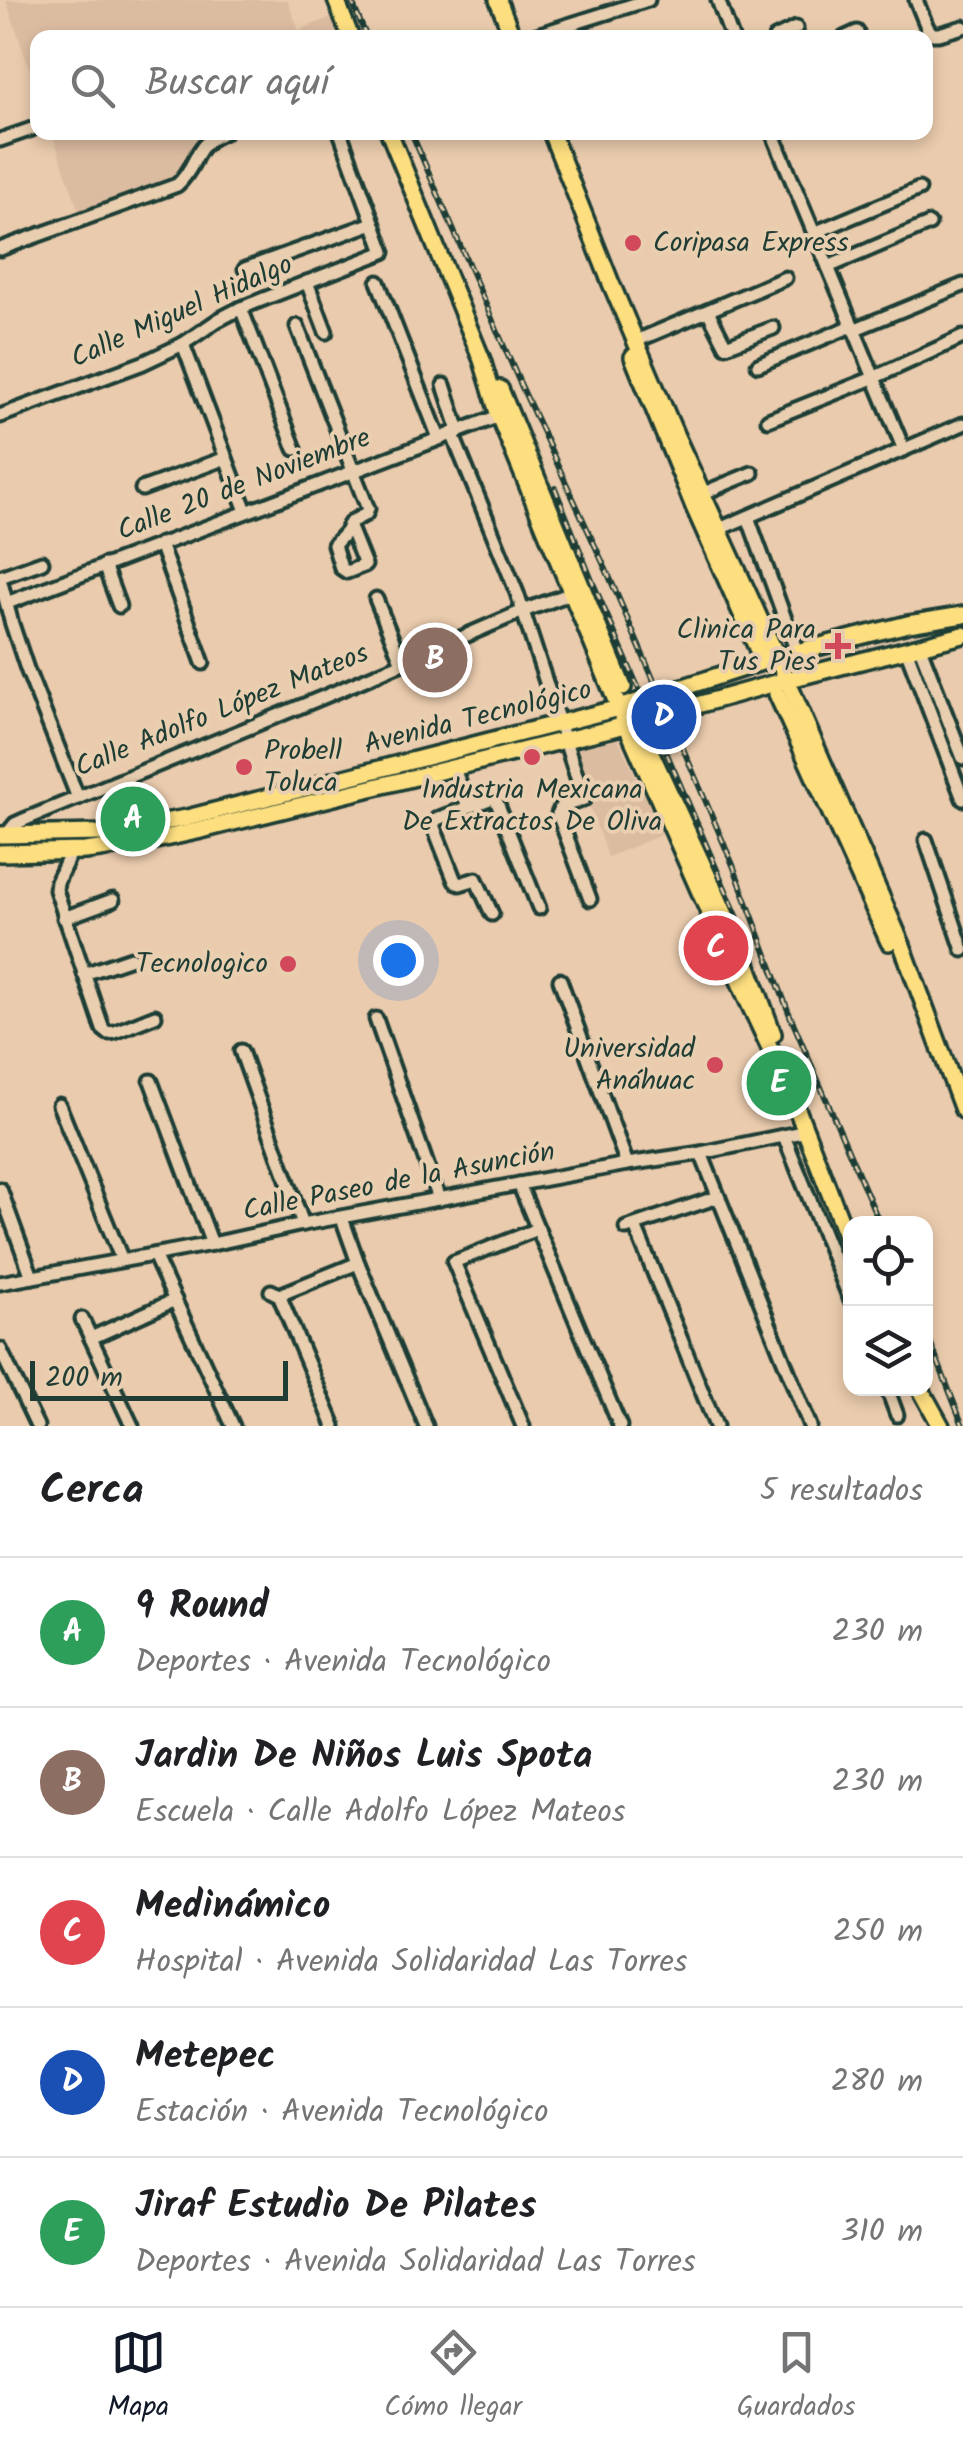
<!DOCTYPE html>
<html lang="es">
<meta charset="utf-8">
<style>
body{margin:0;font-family:Kalam,sans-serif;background:#f6f6f6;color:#202124}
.controls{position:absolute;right:30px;bottom:30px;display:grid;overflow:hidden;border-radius:20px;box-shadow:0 5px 15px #0003}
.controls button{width:90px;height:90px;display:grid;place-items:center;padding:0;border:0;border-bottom:2px solid #e0e0e0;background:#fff;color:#202124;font:50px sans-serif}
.scale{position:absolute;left:30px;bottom:25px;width:258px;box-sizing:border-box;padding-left:10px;border:5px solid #1f3d34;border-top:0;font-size:28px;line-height:35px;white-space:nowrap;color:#1f3d34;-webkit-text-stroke:8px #e9cfb0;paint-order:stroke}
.you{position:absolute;left:398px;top:960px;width:35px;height:35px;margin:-25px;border:8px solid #fff;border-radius:50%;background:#1a73e8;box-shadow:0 0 0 15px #1a73e833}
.badge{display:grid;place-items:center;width:65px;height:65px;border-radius:50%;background:#111827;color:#fff;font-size:32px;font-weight:700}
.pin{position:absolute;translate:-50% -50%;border:5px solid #fff;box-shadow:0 2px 10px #0006}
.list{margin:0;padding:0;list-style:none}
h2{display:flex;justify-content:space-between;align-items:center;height:130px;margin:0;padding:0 40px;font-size:42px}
h2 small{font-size:32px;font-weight:400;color:#757577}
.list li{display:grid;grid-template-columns:65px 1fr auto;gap:30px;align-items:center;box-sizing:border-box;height:150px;padding:0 40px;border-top:2px solid #e0e0e0}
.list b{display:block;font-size:38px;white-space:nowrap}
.list p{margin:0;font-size:32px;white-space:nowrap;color:#757577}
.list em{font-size:32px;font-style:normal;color:#757577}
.icon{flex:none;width:55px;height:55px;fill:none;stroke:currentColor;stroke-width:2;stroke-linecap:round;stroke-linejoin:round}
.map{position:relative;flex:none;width:963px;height:1426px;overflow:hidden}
.search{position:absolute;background:#fff;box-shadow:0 5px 15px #0003;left:30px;right:30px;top:30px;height:110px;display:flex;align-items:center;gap:25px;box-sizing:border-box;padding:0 35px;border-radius:20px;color:#757577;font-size:38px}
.sheet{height:880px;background:#fff}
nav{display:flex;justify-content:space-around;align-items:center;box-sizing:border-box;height:140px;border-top:2px solid #e0e0e0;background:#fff;font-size:28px;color:#757577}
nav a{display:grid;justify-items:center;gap:5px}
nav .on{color:#111827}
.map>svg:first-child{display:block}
</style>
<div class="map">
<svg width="963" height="1426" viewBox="0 0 963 1426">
<rect width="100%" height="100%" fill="#eacbad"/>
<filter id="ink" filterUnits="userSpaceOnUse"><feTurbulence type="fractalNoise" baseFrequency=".01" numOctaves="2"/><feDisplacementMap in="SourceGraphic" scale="20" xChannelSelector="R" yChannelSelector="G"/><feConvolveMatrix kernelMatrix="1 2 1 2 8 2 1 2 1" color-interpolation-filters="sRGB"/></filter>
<g filter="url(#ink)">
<g fill="#dcbca1">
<path d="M6,0h281l12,30 36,-14 9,21 -306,1 -1,53z"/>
<path d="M52,133h154l-11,7 -17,37 -98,37z"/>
<path d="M618,739l45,95 -55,23 -39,-107z"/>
</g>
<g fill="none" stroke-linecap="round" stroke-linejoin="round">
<g stroke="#1f3d34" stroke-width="19">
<g id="minor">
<path d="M718,0l14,38"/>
<path d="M916,0l11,27 5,7h7l24,-7"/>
<path d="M527,38l121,-38"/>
<path d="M775,38l21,-10"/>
<path d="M844,38l13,-6"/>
<path d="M772,132l132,318"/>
<path d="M0,140l32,-11"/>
<path d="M814,233l105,-44"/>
<path d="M0,249l177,-64c23,-21 14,-40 48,-53"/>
<path d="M828,267l101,-43"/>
<path d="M245,269l128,-46"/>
<path d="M307,282l19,50"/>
<path d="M378,282l61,156"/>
<path d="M241,308l54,141"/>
<path d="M708,311l18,35 47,-18"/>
<path d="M297,326l71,183 -2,5 -15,8 -5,10 -12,13 7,23 6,4 18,-7 -16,-40"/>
<path d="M853,330l110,-45"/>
<path d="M636,341l149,-63"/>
<path d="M183,344l63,167"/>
<path d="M758,365l94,-39"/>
<path d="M444,385l15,46"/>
<path d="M0,416l143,-53 40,-19 35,-24 23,-12 143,-56 -44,-120"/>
<path d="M768,420l105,-42 90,-41"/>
<path d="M452,433l65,160 67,206 -23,8 -3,7 32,85"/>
<path d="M142,489l84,-31"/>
<path d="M701,494l51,-21"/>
<path d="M748,517l49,135"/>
<path d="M717,530l246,-106"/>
<path d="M160,544l43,119"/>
<path d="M104,565l15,41"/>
<path d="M0,577l42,-15"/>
<path d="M0,579l12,45 15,45 51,129"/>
<path d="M376,599l26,64"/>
<path d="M7,603l492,-187"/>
<path d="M919,645l44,113"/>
<path d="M906,649l57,150"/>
<path d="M454,768l14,39"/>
<path d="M6,835l9,-11 11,-5 300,-123 197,-85 49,-18"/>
<path d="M926,840l37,110"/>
<path d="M71,852l-14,30 -1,8 47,139 5,4 7,-1 40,-16"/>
<path d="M492,914l-16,-35 -16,5 -5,-3 -22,-56 4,-6 55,-21 4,2 43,108"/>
<path d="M64,918l49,-18"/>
<path d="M84,974l47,-16"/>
<path d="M560,980l67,184"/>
<path d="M376,1019l63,180"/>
<path d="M241,1051l62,173"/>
<path d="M151,1081l61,163"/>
<path d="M59,1105l63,155"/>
<path d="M784,1136l66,163"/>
<path d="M701,1153l109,273"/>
<path d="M519,1184l101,242"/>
<path d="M0,1189l32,88"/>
<path d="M342,1218l16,45 68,163"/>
<path d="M635,1226l81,200"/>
<path d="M626,1228l92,-31"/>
<path d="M154,1255l79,171"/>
<path d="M454,1262l69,164"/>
<path d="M454,1262l84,-33"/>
<path d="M0,1283l212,-39 91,-20 324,-60 74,-11 106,-22"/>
<path d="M271,1291l8,4 55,131"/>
<path d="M279,1295l79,-32"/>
<path d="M82,1319l50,107"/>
<path d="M91,1338l84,-38"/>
<path d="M0,1349l37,77"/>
<path d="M887,1388l10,27"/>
</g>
</g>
<g stroke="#1f3d34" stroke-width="22">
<g id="major">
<path d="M336,0l15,38"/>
<path d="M498,0l15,38"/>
<path d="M389,132l93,228 17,56 120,292 129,293 22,47 9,15 71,182"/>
<path d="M551,132l59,149 65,153 102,223 125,288 61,165"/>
<path d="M633,357l61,150 67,150"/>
<path d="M500,389l123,298"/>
<path d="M777,694l112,248"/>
<path d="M645,740l99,215 29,79"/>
<path d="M0,835l100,-2 87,-15 432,-110 158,-51 131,-33 55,-9"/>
<path d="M0,853l85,-2 52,-7 60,-13 429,-106 160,-45 177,-45"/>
<path d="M920,1388l21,38"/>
</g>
</g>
<use href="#minor" stroke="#e9cfb0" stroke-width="11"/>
<use href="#major" stroke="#fddf80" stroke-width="15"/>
<g stroke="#1f3d34" stroke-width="6">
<g id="rail">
<path d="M351,0l16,38"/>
<path d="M411,132l108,249 90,195 124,289 56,148 91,211"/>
<path d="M555,488l38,95 154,356"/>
<path d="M926,1331l37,95"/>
</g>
</g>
<use href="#rail" stroke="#e9cfb0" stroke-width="2.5" stroke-dasharray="8" stroke-linecap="butt"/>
</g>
</g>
<g fill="#d1495b" stroke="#e9cfb0" stroke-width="4">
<circle cx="633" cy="243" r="10"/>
<path d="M833 631h10v10h10v10h-10v10h-10v-10h-10v-10h10z"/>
<circle cx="532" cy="757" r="10"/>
<circle cx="244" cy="767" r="10"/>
<circle cx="288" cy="964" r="10"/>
<circle cx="715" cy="1065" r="10"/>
</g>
<g text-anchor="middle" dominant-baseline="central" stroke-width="8" stroke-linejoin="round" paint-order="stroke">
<g font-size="28" fill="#1f3d34" stroke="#e9cfb0" text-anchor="end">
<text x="653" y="243" text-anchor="start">Coripasa Express</text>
<text x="816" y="630">Clinica Para<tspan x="816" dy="32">Tus Pies</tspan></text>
<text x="264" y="751" text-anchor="start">Probell<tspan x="264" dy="32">Toluca</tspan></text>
<text x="532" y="790" text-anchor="middle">Industria Mexicana<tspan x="532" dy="32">De Extractos De Oliva</tspan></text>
<text x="268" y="964">Tecnologico</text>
<text x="695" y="1049">Universidad<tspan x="695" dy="32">Anáhuac</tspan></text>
</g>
<g font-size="28" fill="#1f3d34" stroke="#e9cfb0">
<text transform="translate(182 312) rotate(-24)">Calle Miguel Hidalgo</text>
<text transform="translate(244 485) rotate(-21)">Calle 20 de Noviembre</text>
<text transform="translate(222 711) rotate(-22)">Calle Adolfo López Mateos</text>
<text transform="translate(478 718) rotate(-14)">Avenida Tecnológico</text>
<text transform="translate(399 1182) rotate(-11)">Calle Paseo de la Asunción</text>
</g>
</g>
</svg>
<div class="controls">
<button><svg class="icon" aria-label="locate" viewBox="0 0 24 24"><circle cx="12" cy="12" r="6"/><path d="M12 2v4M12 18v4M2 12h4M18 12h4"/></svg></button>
<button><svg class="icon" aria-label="layers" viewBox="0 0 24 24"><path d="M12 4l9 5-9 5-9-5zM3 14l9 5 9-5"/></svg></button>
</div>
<div class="scale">200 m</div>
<div class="you"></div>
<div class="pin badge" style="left:133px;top:819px;background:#2e9e5b">A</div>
<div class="pin badge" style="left:435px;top:660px;background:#8d6e63">B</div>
<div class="pin badge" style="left:716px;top:948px;background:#e0444e">C</div>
<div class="pin badge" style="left:664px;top:717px;background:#1a4fb4">D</div>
<div class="pin badge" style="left:779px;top:1083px;background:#2e9e5b">E</div>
<div class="search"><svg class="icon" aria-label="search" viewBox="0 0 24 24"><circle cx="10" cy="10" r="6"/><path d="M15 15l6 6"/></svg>Buscar aquí</div>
</div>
<section class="sheet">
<h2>Cerca<small>5 resultados</small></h2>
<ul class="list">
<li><span class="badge" style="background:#2e9e5b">A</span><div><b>9 Round</b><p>Deportes · Avenida Tecnológico</p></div><em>230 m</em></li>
<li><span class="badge" style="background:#8d6e63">B</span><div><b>Jardin De Niños Luis Spota</b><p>Escuela · Calle Adolfo López Mateos</p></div><em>230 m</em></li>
<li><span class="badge" style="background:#e0444e">C</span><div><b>Medinámico</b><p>Hospital · Avenida Solidaridad Las Torres</p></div><em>250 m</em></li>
<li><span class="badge" style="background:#1a4fb4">D</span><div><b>Metepec</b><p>Estación · Avenida Tecnológico</p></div><em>280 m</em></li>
<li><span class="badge" style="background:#2e9e5b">E</span><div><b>Jiraf Estudio De Pilates</b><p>Deportes · Avenida Solidaridad Las Torres</p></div><em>310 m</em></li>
</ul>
</section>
<nav>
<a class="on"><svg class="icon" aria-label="map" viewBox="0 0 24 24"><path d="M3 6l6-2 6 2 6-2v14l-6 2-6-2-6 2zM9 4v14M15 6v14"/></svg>Mapa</a>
<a><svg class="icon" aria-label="directions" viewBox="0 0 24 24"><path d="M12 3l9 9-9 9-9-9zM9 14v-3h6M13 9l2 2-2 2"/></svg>Cómo llegar</a>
<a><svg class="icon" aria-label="saved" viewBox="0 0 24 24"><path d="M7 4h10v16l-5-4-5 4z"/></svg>Guardados</a>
</nav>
